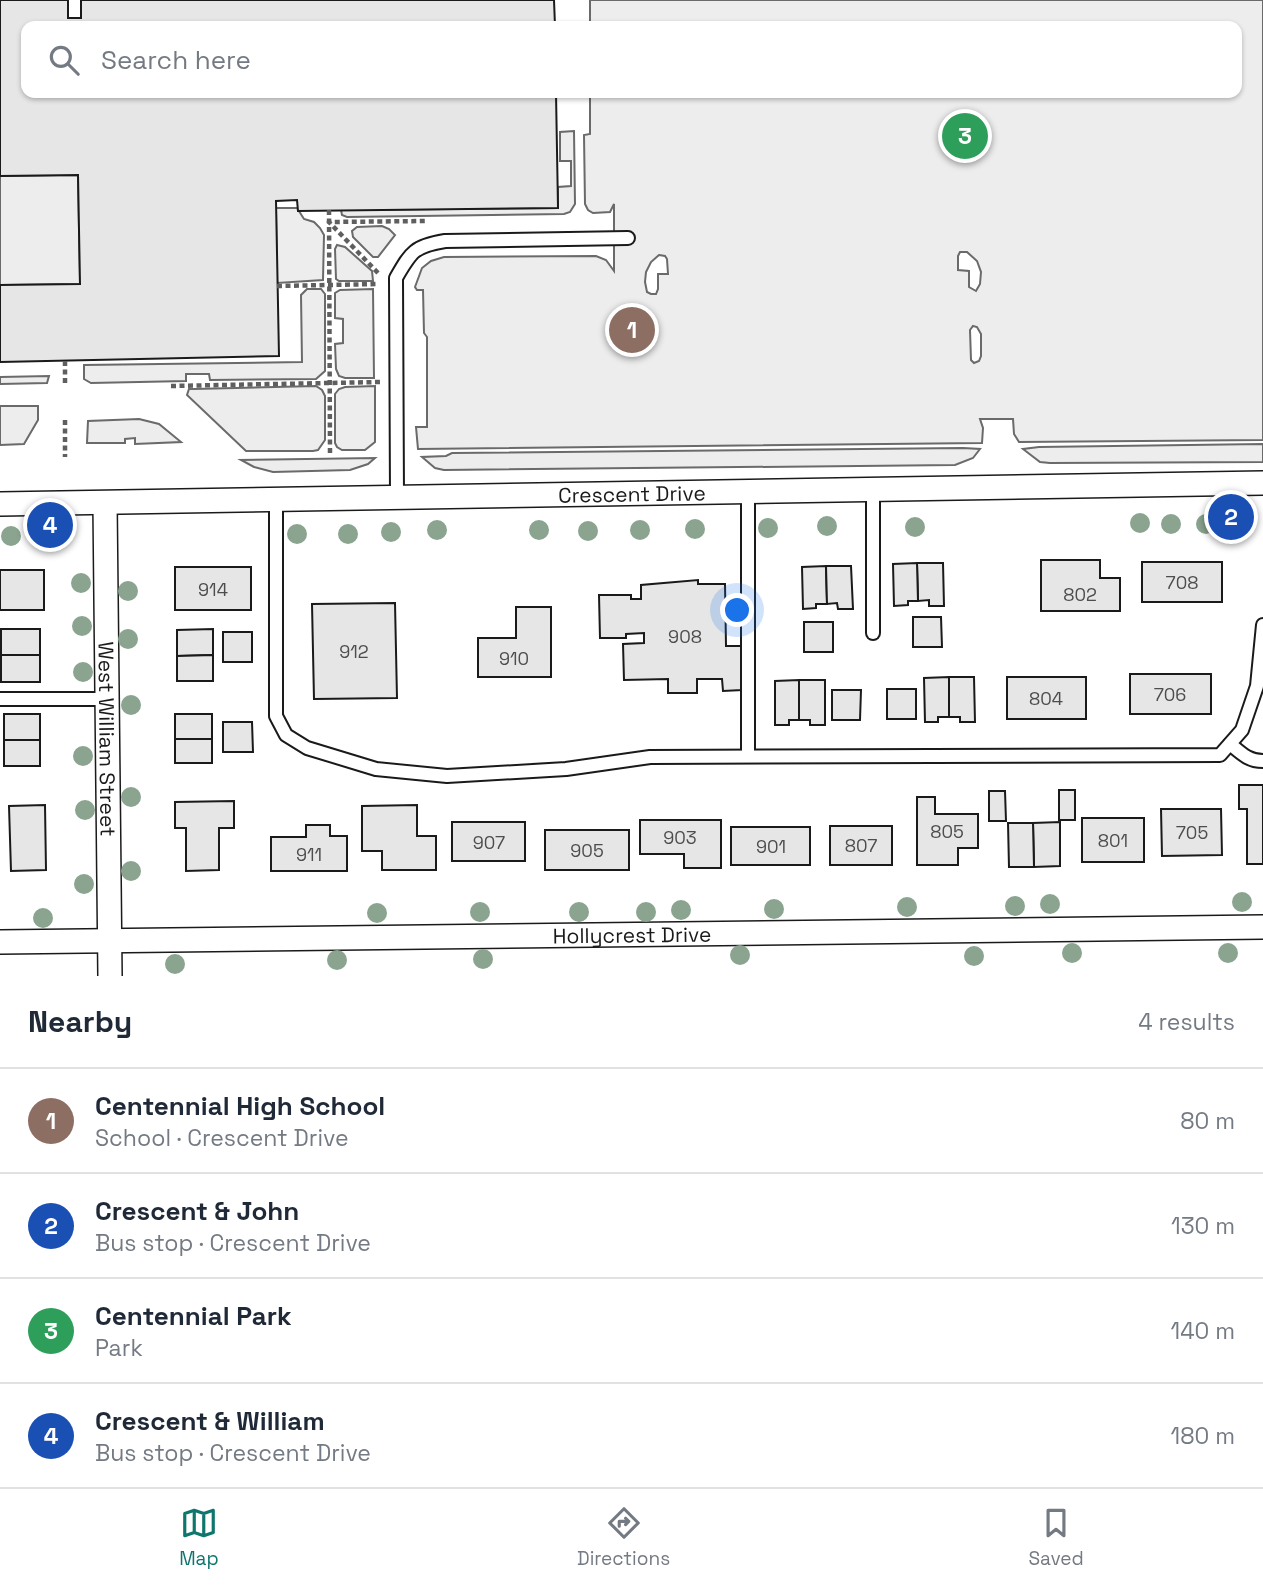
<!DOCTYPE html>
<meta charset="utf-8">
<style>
body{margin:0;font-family:"Space Grotesk",sans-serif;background:#f6f6f7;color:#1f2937}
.you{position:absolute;left:738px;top:611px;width:24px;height:24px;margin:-18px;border:5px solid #fff;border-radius:50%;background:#1a73e8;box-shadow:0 0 0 10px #1a73e833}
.badge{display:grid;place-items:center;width:46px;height:46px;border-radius:50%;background:#0f766e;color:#fff;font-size:23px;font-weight:700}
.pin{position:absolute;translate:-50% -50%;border:4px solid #fff;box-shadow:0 2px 7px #0006}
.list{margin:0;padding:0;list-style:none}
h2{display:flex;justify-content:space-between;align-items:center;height:91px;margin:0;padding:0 28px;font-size:30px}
h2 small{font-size:23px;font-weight:400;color:#747a83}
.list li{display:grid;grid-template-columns:46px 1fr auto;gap:21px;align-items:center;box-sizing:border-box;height:105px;padding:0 28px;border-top:2px solid #e0e1e3}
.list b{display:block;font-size:26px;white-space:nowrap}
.list p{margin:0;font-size:23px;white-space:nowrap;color:#747a83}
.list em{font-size:23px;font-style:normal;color:#747a83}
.icon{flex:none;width:38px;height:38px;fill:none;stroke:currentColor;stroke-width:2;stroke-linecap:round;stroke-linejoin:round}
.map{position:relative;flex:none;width:1263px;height:976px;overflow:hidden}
.search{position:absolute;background:#fff;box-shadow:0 2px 5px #0004;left:21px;right:21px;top:21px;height:77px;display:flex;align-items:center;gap:18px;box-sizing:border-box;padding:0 24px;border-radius:14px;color:#747a83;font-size:26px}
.sheet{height:511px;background:#fff}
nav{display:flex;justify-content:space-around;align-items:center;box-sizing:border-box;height:98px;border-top:2px solid #e0e1e3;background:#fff;font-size:19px;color:#747a83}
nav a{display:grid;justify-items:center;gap:4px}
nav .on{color:#0f766e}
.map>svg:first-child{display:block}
</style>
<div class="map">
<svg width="1263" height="976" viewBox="0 0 1263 976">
<rect width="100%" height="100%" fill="#fff"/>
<g fill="#ededed" stroke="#6a6a6a" stroke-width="2" fill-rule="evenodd">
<path d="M590,0h673v440l-244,2 -5,-8 -1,-15h-33l3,9 -1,15 -564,6 -2,-22h11v-90l-3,-4 -1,-43h-6l-2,-3 7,-19 9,-7 13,-4 152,-1 10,4 8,11v-67l-4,8 -17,1 -5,-3 -3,-6 -1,-69 6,-1v-41h647v-67h-647zM960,252h7l10,9 4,11 -1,12 -4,7 -7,-4v-16l-11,-1v-14zM659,255l6,1 2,3 1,15h-10v15l-2,5h-5l-4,-2 -2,-10 1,-10 5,-10zM973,326l4,1 4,7v22l-2,5 -5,2 -3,-3 -1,-30z"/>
<path d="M574,131l1,73 -5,8 -6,2 -217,3 -5,-2 -1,-5 217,-2v-21l13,-1v-25h-11v-29z"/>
<path d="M78,175l2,109 -80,1v-109z"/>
<path d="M276,208h21l7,11 10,3 6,6 4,7 -1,45 -46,3z"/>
<path d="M382,226l7,3 6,6 -17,22h-5l-20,-20 -1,-6 5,-4z"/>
<path d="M337,245l8,2 27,24 1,10h-34l-3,-2 -1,-30z"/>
<path d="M307,289h14l4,5v77l-9,8 -106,1 -1,-6h-23v7l-95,2 -7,-4v-14l218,-3 -1,-67z"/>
<path d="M373,289l1,89h-29l-6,-2 -3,-7 -1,-25 8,-1v-24l-8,-1v-25l5,-3z"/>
<path d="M49,376l-2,7 -47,1v-7z"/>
<path d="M316,386l6,4 3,6v44l-7,10 -5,1h-67l-59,-56 2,-6h5z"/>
<path d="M375,386v56l-10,8h-23l-5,-3 -2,-4v-49l4,-5 6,-2z"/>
<path d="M0,406h38v14l-14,24 -24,1z"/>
<path d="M139,419l20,5 22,18 -46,2v-6l-10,1v4h-38l1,-22z"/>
<path d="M1263,444v18l-213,1 -10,-1 -17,-13 16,-2z"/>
<path d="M963,448l17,1 -7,9 -18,7 -511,5 -9,-2 -13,-11 24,-1 6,-3z"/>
<path d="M375,458l-7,6 -18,6 -77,2 -19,-5 -13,-7z"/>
</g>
<g fill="#e6e6e6" stroke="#1a1a1a" stroke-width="2">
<path d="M0,0h68v18h13v-18h473l1,26h-529v67h530l2,115 -260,3 -1,-11 -21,1 3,155 -279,6v-77l80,-1 -2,-109 -78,1z"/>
<path d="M1041,560h59v18h20v33h-79z"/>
<rect x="1142" y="562" width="80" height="40"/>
<path d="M917,563h26l1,43h-15v-6l-11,1z"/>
<path d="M917,563l1,38h-10v4l-14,1 -1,-42z"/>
<path d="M826,566l1,38h-11v4l-13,1 -1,-42z"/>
<path d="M826,566h25l2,43h-15l-1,-6 -10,1z"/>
<rect x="175" y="567" width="76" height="43"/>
<rect x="0" y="570" width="44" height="40"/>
<path d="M698,580v4h27l1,62h15l1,44 -19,1 -1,-12h-25v14h-29v-14l-44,1 -1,-36 21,-1v-10l-18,1v4h-26l-1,-43h32v4h10v-14z"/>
<path d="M395,603l2,95 -83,1 -2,-95z"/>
<path d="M516,607h35v70h-73v-39h38z"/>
<path d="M913,617h28l1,30h-29z"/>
<rect x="804" y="622" width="29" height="30"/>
<rect x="1" y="629" width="39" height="26"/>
<path d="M213,629v26l-36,1v-26z"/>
<rect x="223" y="632" width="29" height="30"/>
<rect x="1" y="655" width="39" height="27"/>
<path d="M213,655v26h-36v-25z"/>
<rect x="1130" y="674" width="81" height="40"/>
<path d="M949,677h25l1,45h-15v-5h-11z"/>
<path d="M949,677v40h-11v5h-13l-1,-44z"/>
<rect x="1007" y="677" width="79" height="42"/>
<path d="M799,680v40h-10v5h-14v-44z"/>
<path d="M799,680h26v45h-15v-5h-11z"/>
<rect x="887" y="689" width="29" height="30"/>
<path d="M832,690h29l-1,30h-28z"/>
<rect x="4" y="714" width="36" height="26"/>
<rect x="175" y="714" width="37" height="25"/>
<path d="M223,722h29l1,30h-30z"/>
<rect x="175" y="739" width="37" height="24"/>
<rect x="4" y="740" width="36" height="26"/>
<path d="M1239,785h24v79h-16v-55h-8z"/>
<rect x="1059" y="790" width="16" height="30"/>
<path d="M989,791h16l1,30h-17z"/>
<path d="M917,797h18v17h43v34h-20v17h-41z"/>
<path d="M234,801v27h-15v42l-33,1v-43h-11v-26z"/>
<path d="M45,805l1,65 -35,1 -2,-65z"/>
<path d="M417,805v31h19v34h-54v-19h-20v-45z"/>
<path d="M1161,809h60l1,46 -60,1z"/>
<rect x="1082" y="818" width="62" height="44"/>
<path d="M640,820h81v48h-37v-14h-44z"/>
<rect x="452" y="822" width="73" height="39"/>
<path d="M1060,822v44l-26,1 -1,-44z"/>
<path d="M1008,823h25l1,44h-25z"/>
<path d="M306,825h24v11h17v35h-76v-34h35z"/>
<rect x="830" y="826" width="62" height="39"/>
<rect x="731" y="827" width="79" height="38"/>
<rect x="545" y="830" width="84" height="40"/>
</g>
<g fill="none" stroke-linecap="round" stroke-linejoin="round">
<g stroke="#1a1a1a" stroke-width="16">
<g id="lane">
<path d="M873,489v144"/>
<path d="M397,497l-1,-219c15,-26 18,-32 49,-37l183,-3"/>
<path d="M276,500v216l10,19 21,13 69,21 71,7 119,-7 84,-12 570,-2 22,-25 15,-44 6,-61"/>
<path d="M0,699h107"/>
<path d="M1230,744c11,9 18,17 33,17"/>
<path d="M748,756v-264"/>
</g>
</g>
<g stroke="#1a1a1a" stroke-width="26">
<g id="street">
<path id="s1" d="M105,503l5,473"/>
<path id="s2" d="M0,504l1263,-21"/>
<path id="s3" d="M0,942l1263,-15"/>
</g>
</g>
<g stroke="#5f5f5f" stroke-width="4.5" stroke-dasharray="5 3.5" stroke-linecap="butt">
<path d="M329,210l1,243"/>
<path d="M378,273l-49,-51 98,-1"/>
<path d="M277,286l101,-2"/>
<path d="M65,361v25"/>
<path d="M171,386l209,-4"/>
<path d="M65,420v37"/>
</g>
<use href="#lane" stroke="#fff" stroke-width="12"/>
<use href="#street" stroke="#fff" stroke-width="23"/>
</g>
<g fill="#8aa48f">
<circle cx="1243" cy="522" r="10"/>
<circle cx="1140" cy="523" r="10"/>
<circle cx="1171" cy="524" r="10"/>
<circle cx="1206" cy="524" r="10"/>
<circle cx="827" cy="526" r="10"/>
<circle cx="915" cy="527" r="10"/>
<circle cx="768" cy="528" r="10"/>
<circle cx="695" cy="529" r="10"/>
<circle cx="437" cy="530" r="10"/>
<circle cx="539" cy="530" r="10"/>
<circle cx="640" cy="530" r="10"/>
<circle cx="588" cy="531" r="10"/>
<circle cx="391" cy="532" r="10"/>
<circle cx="297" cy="534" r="10"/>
<circle cx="348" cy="534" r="10"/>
<circle cx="11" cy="536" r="10"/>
<circle cx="81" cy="583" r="10"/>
<circle cx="128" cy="591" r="10"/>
<circle cx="82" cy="626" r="10"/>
<circle cx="128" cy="639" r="10"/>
<circle cx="83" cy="672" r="10"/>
<circle cx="131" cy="705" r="10"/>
<circle cx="83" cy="756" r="10"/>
<circle cx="131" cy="797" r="10"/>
<circle cx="85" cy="810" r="10"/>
<circle cx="131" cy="871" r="10"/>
<circle cx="84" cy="884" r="10"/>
<circle cx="1242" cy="902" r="10"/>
<circle cx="1050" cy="904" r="10"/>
<circle cx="1015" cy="906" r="10"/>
<circle cx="907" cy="907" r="10"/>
<circle cx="774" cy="909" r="10"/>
<circle cx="681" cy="910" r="10"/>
<circle cx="480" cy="912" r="10"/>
<circle cx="579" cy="912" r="10"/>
<circle cx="646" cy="912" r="10"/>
<circle cx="377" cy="913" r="10"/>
<circle cx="43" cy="918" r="10"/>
<circle cx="1072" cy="953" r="10"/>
<circle cx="1228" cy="953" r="10"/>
<circle cx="740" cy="955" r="10"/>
<circle cx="974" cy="956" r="10"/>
<circle cx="483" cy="959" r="10"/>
<circle cx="337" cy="960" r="10"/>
<circle cx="175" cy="964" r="10"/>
</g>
<g text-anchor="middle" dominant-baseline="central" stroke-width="5" stroke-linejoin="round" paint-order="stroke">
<g font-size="18" fill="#4d4d4d">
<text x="1182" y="582">708</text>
<text x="213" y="589">914</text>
<text x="1080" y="594">802</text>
<text x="685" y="636">908</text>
<text x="354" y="651">912</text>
<text x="514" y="658">910</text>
<text x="1170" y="694">706</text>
<text x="1046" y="698">804</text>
<text x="947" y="831">805</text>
<text x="1192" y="832">705</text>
<text x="680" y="837">903</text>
<text x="1113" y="840">801</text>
<text x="489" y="842">907</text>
<text x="861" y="845">807</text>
<text x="771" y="846">901</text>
<text x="587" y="850">905</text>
<text x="309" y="854">911</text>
</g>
<g font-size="21" fill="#1a1a1a" stroke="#fff">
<text stroke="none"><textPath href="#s2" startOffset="632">Crescent Drive</textPath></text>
<text stroke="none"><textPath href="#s1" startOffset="236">West William Street</textPath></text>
<text stroke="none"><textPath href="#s3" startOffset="632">Hollycrest Drive</textPath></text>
</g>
</g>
</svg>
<div class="you"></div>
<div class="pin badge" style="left:632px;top:330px;background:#8d6e63">1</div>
<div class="pin badge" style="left:1231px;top:517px;background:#1a4fb4">2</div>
<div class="pin badge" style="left:965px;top:136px;background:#2e9e5b">3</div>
<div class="pin badge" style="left:50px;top:525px;background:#1a4fb4">4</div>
<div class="search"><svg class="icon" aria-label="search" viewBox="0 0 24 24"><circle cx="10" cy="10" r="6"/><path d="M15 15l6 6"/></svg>Search here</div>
</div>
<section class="sheet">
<h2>Nearby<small>4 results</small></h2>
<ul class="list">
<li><span class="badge" style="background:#8d6e63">1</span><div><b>Centennial High School</b><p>School · Crescent Drive</p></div><em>80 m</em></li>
<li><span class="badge" style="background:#1a4fb4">2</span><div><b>Crescent &amp; John</b><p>Bus stop · Crescent Drive</p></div><em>130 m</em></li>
<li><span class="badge" style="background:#2e9e5b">3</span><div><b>Centennial Park</b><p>Park</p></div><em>140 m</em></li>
<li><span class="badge" style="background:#1a4fb4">4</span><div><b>Crescent &amp; William</b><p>Bus stop · Crescent Drive</p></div><em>180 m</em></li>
</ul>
</section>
<nav>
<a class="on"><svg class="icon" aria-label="map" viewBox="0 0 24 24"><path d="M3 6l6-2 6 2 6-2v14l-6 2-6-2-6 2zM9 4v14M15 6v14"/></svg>Map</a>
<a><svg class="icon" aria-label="directions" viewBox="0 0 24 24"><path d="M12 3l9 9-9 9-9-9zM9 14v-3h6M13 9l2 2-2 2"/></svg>Directions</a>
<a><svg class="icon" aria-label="saved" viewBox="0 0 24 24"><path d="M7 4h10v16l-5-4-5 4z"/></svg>Saved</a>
</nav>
